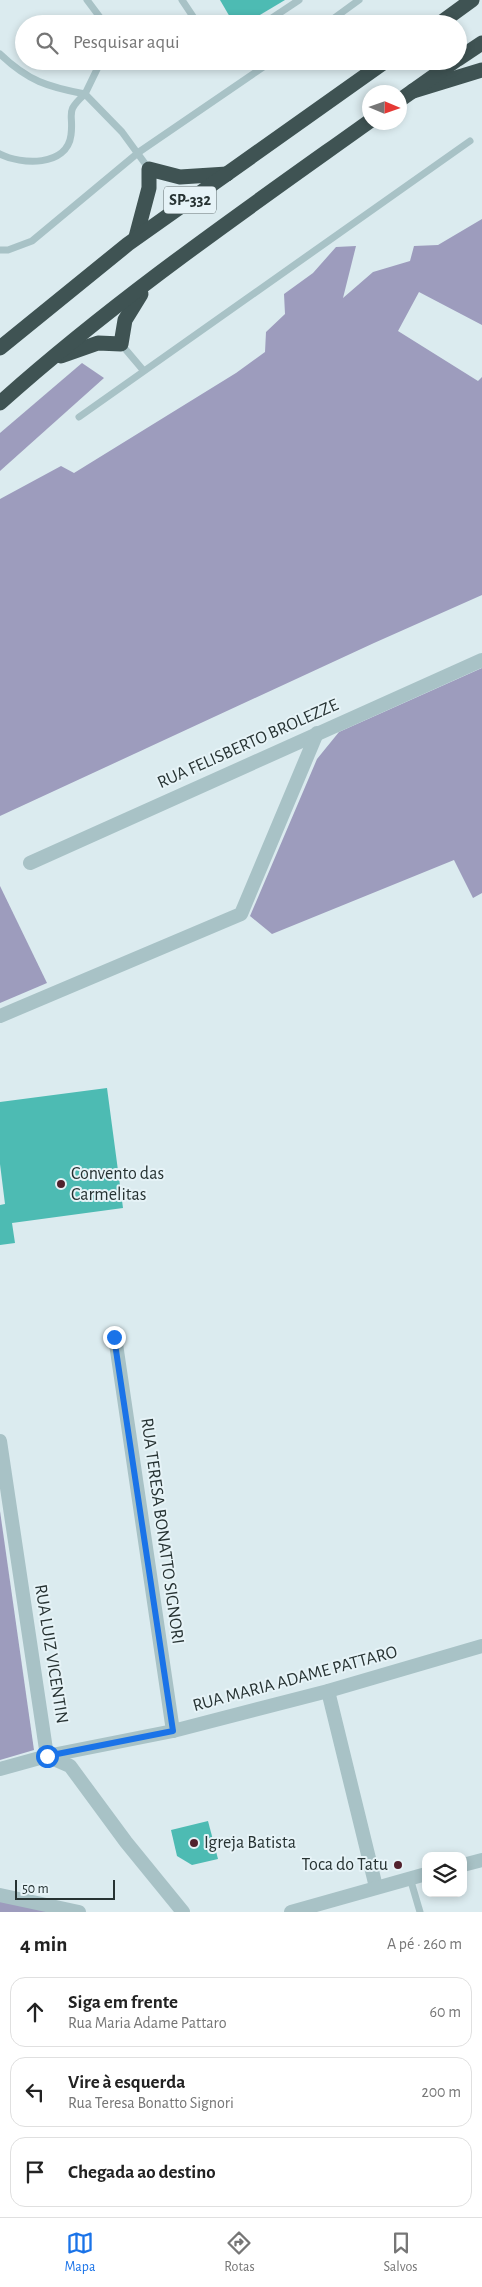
<!DOCTYPE html>
<html lang="pt">
<meta charset="utf-8">
<style>
body{margin:0;font-family:"Alegreya Sans",sans-serif;background:#f2f2f2;color:#222}
.controls{position:absolute;right:15px;bottom:15px;display:grid;overflow:hidden;border-radius:10px;box-shadow:0 2px 8px #0003}
.controls button{width:45px;height:45px;display:grid;place-items:center;padding:0;border:0;border-bottom:1px solid #e0e0e0;background:#fff;color:#222;font:25px sans-serif}
.compass{position:absolute;left:362px;top:85px;width:45px;height:45px;border-radius:50%;background:#fff;box-shadow:0 2px 8px #0003;rotate:92deg}
.scale{position:absolute;left:15px;bottom:12px;width:100px;box-sizing:border-box;padding-left:5px;border:2px solid #273333;border-top:0;font-size:14px;line-height:18px;white-space:nowrap;color:#273333;-webkit-text-stroke:4px #e6f3f7;paint-order:stroke}
.stop{position:absolute;width:15px;height:15px;margin:-11px;border:4px solid #1a73e8;border-radius:50%;background:#fff}
.stop.end{background:#1a73e8;border-color:#fff;box-shadow:0 1px 5px #0008}
.list{margin:0;padding:0;list-style:none}
h2{display:flex;justify-content:space-between;align-items:center;height:65px;margin:0;padding:0 20px;font-size:21px}
h2 small{font-size:16px;font-weight:400;color:#767676}
.list li{display:grid;grid-template-columns:32px 1fr auto;gap:15px;align-items:center;box-sizing:border-box;height:70px;margin:0 10px 10px;padding:0 10px;border:1px solid #e0e0e0;border-radius:15px}
.list b{display:block;font-size:19px;white-space:nowrap}
.list p{margin:0;font-size:16px;white-space:nowrap;color:#767676}
.list em{font-size:16px;font-style:normal;color:#767676}
.icon{flex:none;width:28px;height:28px;fill:none;stroke:currentColor;stroke-width:2;stroke-linecap:round;stroke-linejoin:round}
.map{position:relative;flex:none;width:482px;height:1912px;overflow:hidden}
.search{position:absolute;background:#fff;box-shadow:0 2px 8px #0003;left:15px;right:15px;top:15px;height:55px;display:flex;align-items:center;gap:12px;box-sizing:border-box;padding:0 18px;border-radius:28px;color:#767676;font-size:19px}
.sheet{height:305px;background:#fff}
nav{display:flex;justify-content:space-around;align-items:center;box-sizing:border-box;height:70px;border-top:1px solid #e0e0e0;background:#fff;font-size:14px;color:#767676}
nav a{display:grid;justify-items:center;gap:2px}
nav .on{color:#1a73e8}
.map>svg:first-child{display:block}
</style>
<div class="map">
<svg width="482" height="1912" viewBox="0 0 482 1912">
<rect width="100%" height="100%" fill="#dbebef"/>
<g fill="#9d9cbd">
<path d="M482,219v106l-63,-33 -21,39 80,50 4,-4v218l-108,48 -374,173v-317l61,-33 13,7 162,-100 29,-21 1,-20 19,-18 -1,-20 29,-21 23,-26 20,-1 -13,52 30,-26 37,-11 4,-15 24,-1z"/>
<path d="M82,363l22,15 -104,93v-38z"/>
<path d="M482,668v225l-9,5 -19,-38 -182,74 -22,-18 67,-157 22,-27z"/>
<path d="M0,886l47,97 -47,20z"/>
<path d="M0,1511l34,239 -34,10z"/>
<path d="M0,1901l54,11h-54z"/>
</g>
<g fill="#4dbbb3">
<path d="M220,0h65l-40,24h-11z"/>
<path d="M107,1088l16,120 -111,15 3,20 -15,2v-40l5,-1 -5,-40v-62z"/>
<path d="M208,1821l10,38 -26,6 -15,-9 -6,-26z"/>
</g>
<g fill="none" stroke-linecap="round" stroke-linejoin="round">
<g stroke="#a8c2c6" stroke-width="7">
<path d="M87,0l18,24"/>
<path d="M182,0l16,24"/>
<path d="M263,24l36,-24"/>
<path d="M326,24l33,-24"/>
<path d="M0,54c28,27 48,33 85,40l16,-33"/>
<path d="M0,154c21,11 67,13 71,-19 3,-23 -7,-22 14,-41l37,38 27,37"/>
<path d="M0,250h8l24,-9 107,-89 133,-91"/>
<path d="M121,344l22,26"/>
<path d="M79,417l391,-276"/>
<path d="M410,1878l10,34"/>
</g>
<g stroke="#a8c2c6" stroke-width="14">
<path d="M30,863l452,-203"/>
<path d="M0,1016l241,-102 76,-181"/>
<path d="M115,1337l58,394"/>
<path d="M0,1441l47,315 23,10 56,76 57,70"/>
<path d="M328,1691l48,196"/>
<path d="M0,1769l47,-13 126,-25 155,-40 154,-45"/>
<path d="M463,1865l19,-5"/>
<path d="M0,1895l79,17"/>
<path d="M291,1912l135,-38"/>
</g>
<g stroke="#3f5353" stroke-width="15">
<path d="M439,24l33,-24"/>
<path d="M458,59l24,-16"/>
<path d="M413,91l69,-21"/>
<path d="M400,100l55,-39"/>
<path d="M136,237l13,-49v-19l31,8 47,-3"/>
<path d="M0,348l128,-104 258,-183"/>
<path d="M61,356l37,-13 23,1 4,-24 16,-26"/>
<path d="M0,403c115,-103 244,-192 370,-282"/>
</g>
</g>
<g fill="none" stroke-linecap="round" stroke-linejoin="round">
<path stroke="#1a73e8" stroke-width="6" d="M47,1756l126,-25 -59,-394"/>
</g>
<g fill="#51212d" stroke="#e6f3f7" stroke-width="2">
<circle cx="61" cy="1184" r="5"/>
<circle cx="194" cy="1843" r="5"/>
<circle cx="398" cy="1865" r="5"/>
</g>
<g text-anchor="middle" dominant-baseline="central" stroke-width="4" stroke-linejoin="round" paint-order="stroke">
<rect fill="#e6f3f7" stroke="#606d6e" stroke-width="1" x="164" y="186.5" width="52" height="27" rx="4"/>
<g font-size="16" font-weight="bold" fill="#273333">
<text x="190" y="200">SP-332</text>
</g>
<g font-size="18" fill="#273333" stroke="#e6f3f7">
<text transform="translate(248 744) rotate(-24)">RUA FELISBERTO BROLEZZE</text>
<text transform="translate(162 1531) rotate(82)">RUA TERESA BONATTO SIGNORI</text>
<text transform="translate(51 1654) rotate(81)">RUA LUIZ VICENTIN</text>
<text transform="translate(295 1679) rotate(-15)">RUA MARIA ADAME PATTARO</text>
</g>
<g font-size="18" fill="#273333" stroke="#e6f3f7" text-anchor="start">
<text x="71" y="1174">Convento das<tspan x="71" dy="21">Carmelitas</tspan></text>
<text x="204" y="1843">Igreja Batista</text>
<text x="388" y="1865" text-anchor="end">Toca do Tatu</text>
</g>
</g>
</svg>
<div class="controls">
<button><svg class="icon" aria-label="layers" viewBox="0 0 24 24"><path d="M12 4l9 5-9 5-9-5zM3 14l9 5 9-5"/></svg></button>
</div>
<svg class="compass" viewBox="-18 -18 36 36"><path d="M0-13l5 13h-10z" fill="#e53935"/><path d="M0 13l5-13h-10z" fill="#767676"/></svg>
<div class="scale">50 m</div>
<div class="stop" style="left:47px;top:1756px"></div>
<div class="stop end" style="left:114px;top:1337px"></div>
<div class="search"><svg class="icon" aria-label="search" viewBox="0 0 24 24"><circle cx="10" cy="10" r="6"/><path d="M15 15l6 6"/></svg>Pesquisar aqui</div>
</div>
<section class="sheet">
<h2>4 min<small>A pé · 260 m</small></h2>
<ul class="list">
<li><svg class="icon" aria-label="ahead" viewBox="0 0 24 24"><path d="M12 20V5M6 11l6-6 6 6"/></svg><div><b>Siga em frente</b><p>Rua Maria Adame Pattaro</p></div><em>60 m</em></li>
<li><svg class="icon" aria-label="left" viewBox="0 0 24 24"><path d="M17 20v-9H6M10 6l-5 5 5 5"/></svg><div><b>Vire à esquerda</b><p>Rua Teresa Bonatto Signori</p></div><em>200 m</em></li>
<li><svg class="icon" aria-label="arrive" viewBox="0 0 24 24"><path d="M6 21V4h12l-3 4 3 4H6"/></svg><div><b>Chegada ao destino</b></div></li>
</ul>
</section>
<nav>
<a class="on"><svg class="icon" aria-label="map" viewBox="0 0 24 24"><path d="M3 6l6-2 6 2 6-2v14l-6 2-6-2-6 2zM9 4v14M15 6v14"/></svg>Mapa</a>
<a><svg class="icon" aria-label="directions" viewBox="0 0 24 24"><path d="M12 3l9 9-9 9-9-9zM9 14v-3h6M13 9l2 2-2 2"/></svg>Rotas</a>
<a><svg class="icon" aria-label="saved" viewBox="0 0 24 24"><path d="M7 4h10v16l-5-4-5 4z"/></svg>Salvos</a>
</nav>
